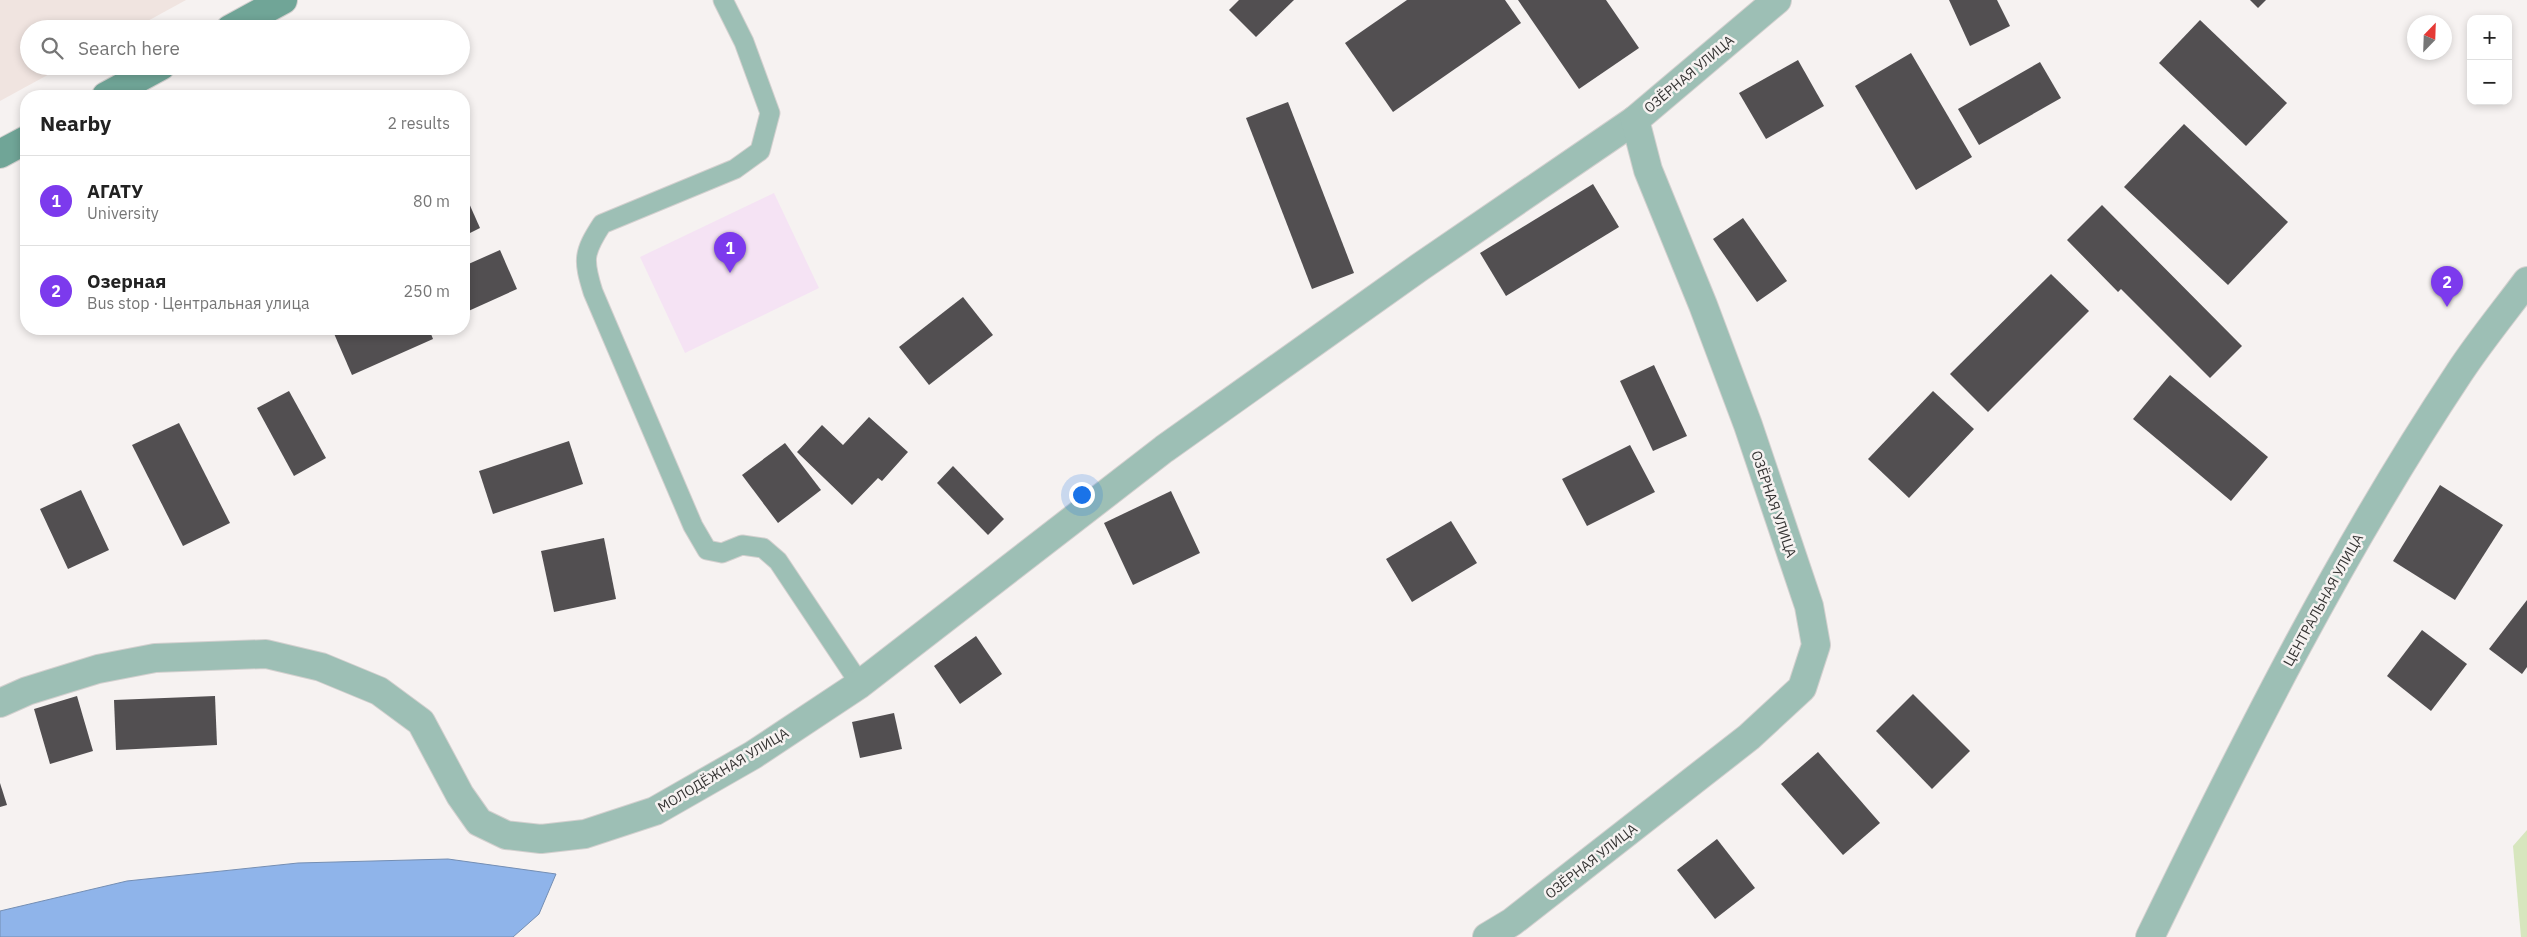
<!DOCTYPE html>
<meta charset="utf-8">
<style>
body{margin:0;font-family:"IBM Plex Sans",sans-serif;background:#f6f6f6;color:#222}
.controls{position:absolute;right:15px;top:15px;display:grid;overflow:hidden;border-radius:10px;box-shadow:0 2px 8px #0003}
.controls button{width:45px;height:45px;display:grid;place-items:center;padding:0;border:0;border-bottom:1px solid #e0e0e0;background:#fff;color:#222;font:25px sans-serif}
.compass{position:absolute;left:2407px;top:15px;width:45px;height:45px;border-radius:50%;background:#fff;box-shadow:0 2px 8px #0003;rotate:23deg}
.you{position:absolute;left:1081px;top:494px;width:18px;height:18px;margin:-12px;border:4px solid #fff;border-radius:50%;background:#1a73e8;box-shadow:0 0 0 8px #1a73e833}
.badge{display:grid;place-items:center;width:32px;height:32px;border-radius:50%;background:#7c3aed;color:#fff;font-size:16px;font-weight:700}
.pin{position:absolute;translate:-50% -41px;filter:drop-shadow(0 1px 2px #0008)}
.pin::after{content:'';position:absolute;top:26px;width:18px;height:15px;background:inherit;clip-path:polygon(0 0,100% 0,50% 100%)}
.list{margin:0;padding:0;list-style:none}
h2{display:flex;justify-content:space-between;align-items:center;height:65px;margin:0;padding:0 20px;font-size:21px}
h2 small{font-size:16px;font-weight:400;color:#767676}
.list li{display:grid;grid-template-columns:32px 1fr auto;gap:15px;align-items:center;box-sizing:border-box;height:90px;padding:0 20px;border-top:1px solid #e0e0e0}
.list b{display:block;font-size:19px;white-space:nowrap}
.list p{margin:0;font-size:16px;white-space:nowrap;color:#767676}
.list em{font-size:16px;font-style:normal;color:#767676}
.icon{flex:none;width:28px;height:28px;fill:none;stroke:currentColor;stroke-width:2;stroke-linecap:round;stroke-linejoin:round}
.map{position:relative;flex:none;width:2527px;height:937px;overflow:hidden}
.search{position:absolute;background:#fff;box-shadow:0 2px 8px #0003;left:20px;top:20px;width:450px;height:55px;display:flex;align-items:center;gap:12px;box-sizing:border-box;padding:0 18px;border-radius:28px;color:#767676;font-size:19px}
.panel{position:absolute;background:#fff;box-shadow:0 2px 8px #0003;left:20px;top:90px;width:450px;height:245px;border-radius:20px}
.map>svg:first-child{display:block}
</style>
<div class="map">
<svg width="2527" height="937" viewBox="0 0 2527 937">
<rect width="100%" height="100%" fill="#f6f2f1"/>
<path fill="#f0e4e0" d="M0,0h186l-53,29h-104v37h35l-64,35z"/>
<path fill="#f5e3f4" d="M774,193l45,95 -134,65 -45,-96z"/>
<path fill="#d7e6be" d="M2527,830v107h-6l-8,-91z"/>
<path fill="#8fb4ea" stroke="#748eb3" d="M448,859l108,15 -17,40 -26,23h-513v-26l127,-30 171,-18z"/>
<g fill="#524f51">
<path d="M1239,0h55l-38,37 -27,-27z"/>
<path d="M1407,0h98l16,23 -128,89 -48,-69z"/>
<path d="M1518,0h88l33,48 -60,41z"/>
<path d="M1949,0h48l13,26 -40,20z"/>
<path d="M2250,0h16l-8,8z"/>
<path d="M2200,20l87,83 -41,43 -87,-83z"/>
<path d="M1911,53l61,104 -56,33 -61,-104z"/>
<path d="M1798,60l26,46 -58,33 -27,-46z"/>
<path d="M2040,62l21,36 -82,47 -21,-36z"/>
<path d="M1288,102l66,171 -42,16 -66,-171z"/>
<path d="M2184,124l104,98 -60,63 -104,-98z"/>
<path d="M1593,184l26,43 -113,69 -26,-43z"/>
<path d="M464,192l16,36 -16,8z"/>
<path d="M2102,205l140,141 -32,32 -89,-89 -3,3 -51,-52z"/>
<path d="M1743,218l44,63 -30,21 -44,-63z"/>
<path d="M500,250l17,39 -53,24v-47z"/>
<path d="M2051,274l38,37 -101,101 -38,-38z"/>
<path d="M963,297l30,38 -64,50 -30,-38z"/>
<path d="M332,329h97l4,10 -81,36z"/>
<path d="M1654,365l33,71 -34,15 -33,-70z"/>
<path d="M2170,375l98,82 -37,44 -98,-82z"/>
<path d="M289,391l37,67 -32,18 -37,-68z"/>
<path d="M1933,391l41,38 -65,69 -41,-39z"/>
<path d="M869,417l39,35 -26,29 -4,-3 -26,27 -55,-53 25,-27 21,20z"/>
<path d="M179,423l51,100 -47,23 -51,-101z"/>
<path d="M569,441l14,43 -90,30 -14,-43z"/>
<path d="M785,443l36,47 -43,33 -36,-48z"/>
<path d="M1630,445l25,47 -68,34 -25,-47z"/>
<path d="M953,466l51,53 -16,16 -51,-52z"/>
<path d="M2440,485l63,40 -48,75 -62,-39z"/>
<path d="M81,490l28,60 -41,19 -28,-60z"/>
<path d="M1171,491l29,62 -67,32 -29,-62z"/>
<path d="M1451,521l26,42 -65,39 -26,-43z"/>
<path d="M604,538l12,61 -62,13 -13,-61z"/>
<path d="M2527,600v67l-5,7 -33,-25z"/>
<path d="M2422,630l45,34 -36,47 -44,-35z"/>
<path d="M976,636l26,38 -42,30 -26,-38z"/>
<path d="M1913,694l57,57 -38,38 -56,-58z"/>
<path d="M77,696l16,55 -43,13 -16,-55z"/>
<path d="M215,696l2,49 -101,5 -2,-50z"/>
<path d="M894,713l8,36 -42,9 -8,-36z"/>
<path d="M1818,752l62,71 -37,32 -62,-71z"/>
<path d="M0,783l7,22 -7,2z"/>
<path d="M1717,839l38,49 -40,31 -38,-49z"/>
</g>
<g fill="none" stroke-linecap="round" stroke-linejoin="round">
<g stroke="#d3d0cf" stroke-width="21">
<path id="service" d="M723,0l21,42 26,71 -10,38 -25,18 -133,55c-19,29 -19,36 -9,68l100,234 14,24 15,3 20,-8 21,3 15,13 82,123"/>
</g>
<g stroke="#d3d0cf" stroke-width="30">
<g id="minor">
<path d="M0,703l27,-12 71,-22 57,-11 111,-4 55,13 58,24 42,31 39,73 19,27 27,13 35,4 44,-5 70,-23 98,-56 107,-71 304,-235 256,-182 215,-147"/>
<path d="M1487,937l25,-15 237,-185 53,-49 14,-43 -7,-39 -61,-181 -45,-120 -55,-135 -13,-50 142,-120"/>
</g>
</g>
<g stroke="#d3d0cf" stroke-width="30">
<path id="tertiary" d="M2150,937c94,-193 190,-385 309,-564 21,-32 45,-61 68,-92"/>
</g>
<g stroke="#d3d0cf" stroke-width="30">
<g id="secondary">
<path d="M230,29l53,-29"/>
<path d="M106,96l55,-30"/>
<path d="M0,154l26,-14"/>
</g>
</g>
<use href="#service" stroke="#9dbfb5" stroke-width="19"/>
<use href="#minor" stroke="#9dbfb5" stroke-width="28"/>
<use href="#tertiary" stroke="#9dbfb5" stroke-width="28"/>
<use href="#secondary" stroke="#70a597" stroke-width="28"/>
</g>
<g text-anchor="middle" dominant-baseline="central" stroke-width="5" stroke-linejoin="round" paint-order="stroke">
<g font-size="14" fill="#363534" stroke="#f6f2f1">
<text transform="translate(1689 74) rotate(-40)">ОЗЁРНАЯ УЛИЦА</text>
<text transform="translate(1774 504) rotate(71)">ОЗЁРНАЯ УЛИЦА</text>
<text transform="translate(2323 600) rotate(-61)">ЦЕНТРАЛЬНАЯ УЛИЦА</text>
<text transform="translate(723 770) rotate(-31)">МОЛОДЁЖНАЯ УЛИЦА</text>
<text transform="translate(1591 861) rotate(-38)">ОЗЁРНАЯ УЛИЦА</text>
</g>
</g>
</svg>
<div class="controls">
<button>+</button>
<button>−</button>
</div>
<svg class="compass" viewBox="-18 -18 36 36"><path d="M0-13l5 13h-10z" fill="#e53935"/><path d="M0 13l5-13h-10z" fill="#767676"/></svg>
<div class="you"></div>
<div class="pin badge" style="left:730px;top:273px">1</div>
<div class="pin badge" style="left:2447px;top:307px">2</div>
<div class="search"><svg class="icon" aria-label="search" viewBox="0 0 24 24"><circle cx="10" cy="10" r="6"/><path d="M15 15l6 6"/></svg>Search here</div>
<section class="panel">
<h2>Nearby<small>2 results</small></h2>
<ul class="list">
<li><span class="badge">1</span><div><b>АГАТУ</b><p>University</p></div><em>80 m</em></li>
<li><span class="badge">2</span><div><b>Озерная</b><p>Bus stop · Центральная улица</p></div><em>250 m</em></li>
</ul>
</section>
</div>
